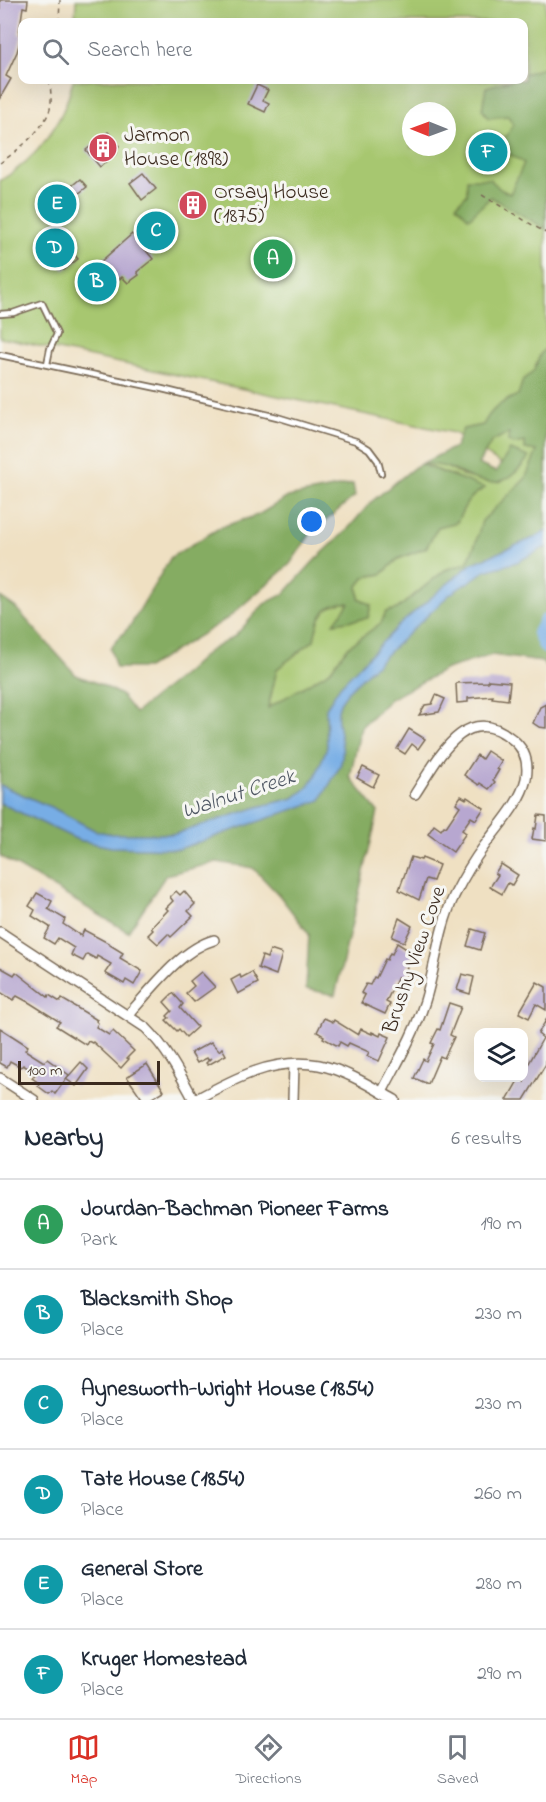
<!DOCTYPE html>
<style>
body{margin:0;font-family:"Indie Flower",sans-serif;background:#f6f6f7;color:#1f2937}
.controls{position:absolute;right:18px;bottom:18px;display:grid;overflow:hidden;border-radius:12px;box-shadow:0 6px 24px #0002}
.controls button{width:54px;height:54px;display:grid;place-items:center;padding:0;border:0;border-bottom:2px solid #e0e1e3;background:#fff;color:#1f2937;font:30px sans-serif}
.compass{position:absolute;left:402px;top:102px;width:54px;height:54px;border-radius:50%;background:#fff;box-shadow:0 6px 24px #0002;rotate:271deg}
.scale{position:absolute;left:18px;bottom:15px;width:142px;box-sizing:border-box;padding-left:6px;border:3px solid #3b2a1e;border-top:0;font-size:16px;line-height:21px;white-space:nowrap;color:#3b2a1e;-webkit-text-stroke:4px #f6f6f2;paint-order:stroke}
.you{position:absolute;left:312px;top:522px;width:21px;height:21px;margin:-15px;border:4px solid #fff;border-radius:50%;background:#1a73e8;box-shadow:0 0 0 9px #1a73e833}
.badge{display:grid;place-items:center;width:39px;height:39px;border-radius:50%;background:#d93025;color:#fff;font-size:20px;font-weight:700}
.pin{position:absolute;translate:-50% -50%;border:3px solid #fff;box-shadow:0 2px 6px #0006}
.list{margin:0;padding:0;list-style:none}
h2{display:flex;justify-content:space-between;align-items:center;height:78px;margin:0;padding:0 24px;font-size:26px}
h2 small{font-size:20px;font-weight:400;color:#747a83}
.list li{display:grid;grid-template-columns:39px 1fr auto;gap:18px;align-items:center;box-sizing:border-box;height:90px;padding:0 24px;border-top:2px solid #e0e1e3}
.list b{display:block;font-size:22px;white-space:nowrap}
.list p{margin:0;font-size:20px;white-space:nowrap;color:#747a83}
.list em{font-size:20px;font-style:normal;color:#747a83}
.icon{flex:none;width:33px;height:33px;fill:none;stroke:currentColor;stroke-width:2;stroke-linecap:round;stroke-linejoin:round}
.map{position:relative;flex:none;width:546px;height:1100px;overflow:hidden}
.search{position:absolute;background:#fff;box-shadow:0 6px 24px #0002;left:18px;right:18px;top:18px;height:66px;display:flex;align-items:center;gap:15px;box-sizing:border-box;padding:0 21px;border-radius:12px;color:#747a83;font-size:22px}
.sheet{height:618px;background:#fff}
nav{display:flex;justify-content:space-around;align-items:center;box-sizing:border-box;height:84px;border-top:2px solid #e0e1e3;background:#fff;font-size:16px;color:#747a83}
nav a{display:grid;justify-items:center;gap:3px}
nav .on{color:#d93025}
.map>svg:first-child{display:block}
</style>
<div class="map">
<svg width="546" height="1100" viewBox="0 0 546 1100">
<rect width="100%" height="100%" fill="#f6f6f2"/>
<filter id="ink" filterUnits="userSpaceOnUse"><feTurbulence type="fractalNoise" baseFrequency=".0167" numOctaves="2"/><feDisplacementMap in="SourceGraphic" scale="12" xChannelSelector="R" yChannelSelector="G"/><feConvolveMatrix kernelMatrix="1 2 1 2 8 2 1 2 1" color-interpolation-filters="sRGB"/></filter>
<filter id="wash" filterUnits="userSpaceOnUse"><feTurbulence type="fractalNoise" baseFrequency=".008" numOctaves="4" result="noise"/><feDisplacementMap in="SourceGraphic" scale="24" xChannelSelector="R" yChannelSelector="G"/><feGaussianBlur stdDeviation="1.35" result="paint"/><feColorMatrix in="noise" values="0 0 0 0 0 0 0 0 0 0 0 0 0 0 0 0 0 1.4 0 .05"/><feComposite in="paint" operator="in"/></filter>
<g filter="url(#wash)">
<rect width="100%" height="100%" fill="#efe0c2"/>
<path fill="#a7c76f" stroke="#717846" stroke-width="1.5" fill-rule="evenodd" d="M76,0h470v489l-71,56 -8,18 -22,7 -48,39 -11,3 -5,11 -34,25 -17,23 -62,38 9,-40 37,-29c4,-25 10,-36 36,-38l-15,21 36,-18 -12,-7 -1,-12 7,-9 17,-3 16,-15 28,-11 12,-22 19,-4c7,-16 12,-26 27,-34l-59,-23c16,-7 31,11 45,13 12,2 32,-4 44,-5l-60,-40 -454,-95v-157c38,-23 64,-58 73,-101h451v-58h-449zM411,111h36v36h-36z"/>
<g fill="#85ac62" stroke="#606b40" stroke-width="1.5" fill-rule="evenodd">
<path d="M546,67v162l-55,-32 -22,21 -13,-13 11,-11v-15h23l10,10 10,5 14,-31 -34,-21 17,-6 6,-12 -5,-8 -20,2 -6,-9 4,-22 26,-7h12v-6z"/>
<path d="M546,348v319l-4,-5 -50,-7 -46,14 -56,30 -29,28 -11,50 28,35 -43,183 -29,-6 3,-55 -30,-39 -26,-27 -36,-6 -51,13 -38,57 -128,-76v-259l15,10 61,68 26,10 19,10 14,18 50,-40 24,-22 26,-15 29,-32 20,-10 29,-32 34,-32 24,-28 44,-35 40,-20 8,-18 20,-4c8,-16 18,-23 35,-30l5,-15 10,-8 8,-19zM509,433l-1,8 6,3 11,-2v7l12,2 -12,28 -43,42 -7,24 -8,18 -22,7 -48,39 -11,3 -5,11 -34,25 -17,23 -62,37 9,-39 37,-29c4,-23 10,-38 35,-37l-15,20 34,-5 3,-13 -12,-7 -1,-12 7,-9 17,-3 16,-15 28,-11 12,-21 19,-5c8,-17 11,-25 28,-34l-62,-23c7,-2 12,0 19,1 10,2 17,7 27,11 28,12 43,4 60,-20l-19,-7 -14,22 -18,-8 14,-23z"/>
<path d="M353,484l2,12 -44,37 -21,31 -62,54 -81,50h-31l-6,-20 20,-22 41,-69 50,-30 37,-12 30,-18z"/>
</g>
<path fill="#77ade5" stroke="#596c82" stroke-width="1.5" d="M546,531v16l-29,15 -32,9 -36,24 -101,96c-2,4 -6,8 -8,12 -8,18 7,41 1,60 -3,10 -15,25 -20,37l-142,49 -68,-2 -33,-7 -78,-37v-18l53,23 43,23 16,3h63l86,-28 33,-8 13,-10 9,-13 11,-28 -1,-39 14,-22 59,-61 72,-61 65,-27z"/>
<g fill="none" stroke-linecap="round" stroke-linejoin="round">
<path stroke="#77ade5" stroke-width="16" d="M546,622l-6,11 6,13"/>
</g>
<g id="blocks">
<g fill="#b7a7d0">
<path d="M0,0h28l-1,8 -4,-1 -4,27 3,1 -5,17 -11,24 5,3 -11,19z"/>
<path d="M257,85l11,5 -5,10 6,3 -4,9 -17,-8z"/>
<path d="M108,132l11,14 -5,4 3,3 -17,14 -14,-17z"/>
<path d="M143,173l13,16 -14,11 -12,-17z"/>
<path d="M80,179l7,8 -23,18 1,2 -6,5 -15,-17 7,-6 7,8z"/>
<path d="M194,191l12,16 -9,7 -5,-6 -4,4 -8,-10z"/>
<path d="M159,221l7,9 -22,18 9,11 -16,13 2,3 -11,8 -6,-6 -25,20 -15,-19 50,-44 5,5z"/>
<path d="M59,237l19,22 -14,11 -10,-13 -3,2 -7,-10z"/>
<path d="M488,680l22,2 -2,18 -16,-2 1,-2 -25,2v4l-11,1 -1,-20 32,-1z"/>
<path d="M436,695l9,4 -6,13 -20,3 6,-10 7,-1z"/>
<path d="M546,704v24l-7,-1 -6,-4 7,-16z"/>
<path d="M409,729l16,10 -7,10 -6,-5 -7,10 -8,-5z"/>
<path d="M487,751l15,10 -5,8 2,1 -6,10 2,2 -6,7 -9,-6 -1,2 -15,-10 13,-20 5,4z"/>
<path d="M363,767l16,8 -6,12 -16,-9z"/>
<path d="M461,796l5,3 1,-2 17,11 -8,12 -5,-3 -9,13 4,3 -13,19 -25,-18 6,-9 7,5 3,-4 2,1 14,-21 -4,-3z"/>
<path d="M538,815l8,1v25l-14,-2 2,-11 2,1z"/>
<path d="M411,857l10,3 1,-2 17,7 -6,16 -7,-2 -7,21 -20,-10z"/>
<path d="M501,864l17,11 -6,10 -4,-2 -6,11 -12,-7 8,-12 -3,-2z"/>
<path d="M176,891l4,4 4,-4 11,13 -7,7 5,5 -22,21 -3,-3 -10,10 -10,-9 5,-5 -2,-2 17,-18 -2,-2 7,-7 -3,-4z"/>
<path d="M37,893l15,8 -4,8 17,10 -2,5 18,12 3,-6 26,14v1l13,8 -3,5 22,13 -8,14 -8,-5 -2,4 -19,-11 6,-9 -14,-8 -1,3 -9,-5 -4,7 -12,-6 3,-7 -16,-10 -4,6 -10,-6 6,-11 -18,-11 3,-6 -6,-4z"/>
<path d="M399,918l13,8 -8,16 -12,-5z"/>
<path d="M472,929l13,4 -5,17 -13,-4z"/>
<path d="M397,943l16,10 -7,16 3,1 -5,10 -6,-3 -12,25 4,2 -5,10 -24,-11 4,-8 -4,-2 5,-9 4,1 4,-8 2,1 9,-19 2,1 3,-7 2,1z"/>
<path d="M270,950l12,4 -6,21 -18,-7 4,-12 5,2z"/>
<path d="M0,967l14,8 2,-3 32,25 1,-2 11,7 2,-3 22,13 13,8 -1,1 2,2 -2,4 13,8 4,-4 21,20 -7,7 2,1 -8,9 -28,-26 -1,1 -4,-2 -2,4 -30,-19 4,-4 -30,-19 -13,-7 -4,4 -13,-8z"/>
<path d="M201,972l14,15 -21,15 -8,-9 8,-7 -4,-5z"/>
<path d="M252,972l6,11 -20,11 -7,-14 9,-5 1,3z"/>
<path d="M462,974l12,3 -4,17 -13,-4z"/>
<path d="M537,982l9,5v23l-10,-6 -7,14 -10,-5z"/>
<path d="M173,993l10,11 -3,4 17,19 -11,10 -7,-8 -2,2 -11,-11 3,-2 -2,-2 5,-5 -8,-9z"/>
<path d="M449,1003l12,4 -11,28 4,2 -10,21 -4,-2 -12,28 -14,-6 9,-19 3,2 8,-17 -3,-1 7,-14 2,1z"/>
<path d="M324,1018l9,4 1,-2 24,15 3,-6 11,5v-2l8,4 1,-3 9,4 -11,24 -12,-5 2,-4 -20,-9 -2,3 -7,-4 -2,4 -15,-8 1,-2 -7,-4z"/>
<path d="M546,1020v44l-22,36h-17l12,-21 5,3v-10l19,-34 -5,-4z"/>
<path d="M0,1028l28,18 -3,4 19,12 3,-3 22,16 -14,19 -3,-3 -3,3 -11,-8 1,-3 -7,-5 4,-5 -13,-8 -2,2 -11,-6 -3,6 -7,-4z"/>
<path d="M211,1042l8,9 3,-3 4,7 -18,10 -2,-2 5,-5 -3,2 -1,-2 -10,5 -6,-10z"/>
<path d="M81,1062l7,7 -12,17 -10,-7z"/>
<path d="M147,1064l17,27 -15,9h-6l-16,-23z"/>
</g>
</g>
</g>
<g filter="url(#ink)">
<use href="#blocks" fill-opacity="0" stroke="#7a6a57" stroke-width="1.5"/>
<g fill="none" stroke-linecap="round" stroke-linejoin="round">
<g stroke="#7a6a57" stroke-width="8">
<g id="lane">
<path d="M0,314l13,-1 29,-10 15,31 -7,15 -3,15"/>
<path d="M0,355l162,34 115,28 79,24 13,8 9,12 3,12"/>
</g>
</g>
<g stroke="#7a6a57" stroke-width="12">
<g id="street">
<path d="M0,932l146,96c21,21 34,46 48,72"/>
<path d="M128,1015c23,-25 53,-66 86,-75"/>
<path d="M0,1078l34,22"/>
<path d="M382,1092c15,-29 33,-59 43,-91 11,-35 13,-71 29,-105 9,-18 19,-35 31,-51 14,-20 35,-41 41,-66 3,-16 -1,-30 -14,-40 -47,-39 -75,22 -97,55"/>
<path d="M195,1100c38,-21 79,-43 124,-35 26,5 53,22 76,35"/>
<path d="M293,1100l1,-36"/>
</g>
</g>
<g stroke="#7a6a57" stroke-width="1.5" stroke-dasharray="4.5 4.5" stroke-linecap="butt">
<path d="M59,22l1,-22"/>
<path d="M0,163c17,-12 41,-31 49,-51 4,-10 1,-22 1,-32"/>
<path d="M482,195l64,38"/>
</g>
<use href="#lane" stroke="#fff" stroke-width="4.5"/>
<use href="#street" stroke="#fff" stroke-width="9"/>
</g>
</g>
<defs>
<g id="building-disc" transform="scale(1.5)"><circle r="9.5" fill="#d1495b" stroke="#f6f6f2"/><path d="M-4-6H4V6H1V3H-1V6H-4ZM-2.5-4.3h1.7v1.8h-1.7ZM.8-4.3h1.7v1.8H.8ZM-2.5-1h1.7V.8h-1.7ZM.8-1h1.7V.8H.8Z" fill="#fff"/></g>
</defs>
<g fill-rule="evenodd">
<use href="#building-disc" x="103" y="148"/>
<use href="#building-disc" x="193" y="205"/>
</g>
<g text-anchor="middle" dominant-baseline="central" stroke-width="6" stroke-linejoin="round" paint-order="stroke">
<g font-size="21" fill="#3b2a1e" stroke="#f6f6f2" text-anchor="start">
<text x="124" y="136">Jarmon<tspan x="124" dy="24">House (1898)</tspan></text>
<text x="214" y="193">Orsay House<tspan x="214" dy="24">(1875)</tspan></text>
</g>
<g font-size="21" fill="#3b2a1e" stroke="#f6f6f2">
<text transform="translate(415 960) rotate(-71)">Brushy View Cove</text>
</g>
<g font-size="22" font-style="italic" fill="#505864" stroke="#f6f6f2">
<text transform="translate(239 795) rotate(-18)">Walnut Creek</text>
</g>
</g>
</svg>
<div class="controls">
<button><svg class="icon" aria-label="layers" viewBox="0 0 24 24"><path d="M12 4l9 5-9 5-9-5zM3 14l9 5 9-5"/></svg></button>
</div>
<svg class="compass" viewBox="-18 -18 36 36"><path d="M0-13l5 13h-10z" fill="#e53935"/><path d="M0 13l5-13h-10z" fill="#747a83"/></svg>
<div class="scale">100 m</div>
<div class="you"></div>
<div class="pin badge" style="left:273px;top:259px;background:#2e9e5b">A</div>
<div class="pin badge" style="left:97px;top:282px;background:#0f9aa8">B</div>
<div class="pin badge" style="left:156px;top:231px;background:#0f9aa8">C</div>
<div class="pin badge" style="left:55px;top:248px;background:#0f9aa8">D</div>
<div class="pin badge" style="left:57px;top:204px;background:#0f9aa8">E</div>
<div class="pin badge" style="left:488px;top:152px;background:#0f9aa8">F</div>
<div class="search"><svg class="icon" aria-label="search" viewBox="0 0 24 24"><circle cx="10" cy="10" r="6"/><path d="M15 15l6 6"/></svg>Search here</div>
</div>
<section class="sheet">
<h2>Nearby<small>6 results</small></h2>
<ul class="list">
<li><span class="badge" style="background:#2e9e5b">A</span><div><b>Jourdan-Bachman Pioneer Farms</b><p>Park</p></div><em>190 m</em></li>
<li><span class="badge" style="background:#0f9aa8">B</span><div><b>Blacksmith Shop</b><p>Place</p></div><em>230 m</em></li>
<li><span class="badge" style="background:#0f9aa8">C</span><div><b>Aynesworth-Wright House (1854)</b><p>Place</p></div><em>230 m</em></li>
<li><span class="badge" style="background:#0f9aa8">D</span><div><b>Tate House (1854)</b><p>Place</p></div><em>260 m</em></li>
<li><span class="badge" style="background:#0f9aa8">E</span><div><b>General Store</b><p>Place</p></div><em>280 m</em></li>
<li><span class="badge" style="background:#0f9aa8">F</span><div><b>Kruger Homestead</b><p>Place</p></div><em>290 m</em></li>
</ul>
</section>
<nav>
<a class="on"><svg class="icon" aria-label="map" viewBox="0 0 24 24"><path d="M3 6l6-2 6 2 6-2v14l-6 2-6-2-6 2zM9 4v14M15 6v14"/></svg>Map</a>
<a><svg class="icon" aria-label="directions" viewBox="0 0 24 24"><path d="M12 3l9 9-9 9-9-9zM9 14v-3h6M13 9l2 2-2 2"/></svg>Directions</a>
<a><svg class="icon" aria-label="saved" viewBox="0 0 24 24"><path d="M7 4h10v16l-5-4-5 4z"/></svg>Saved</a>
</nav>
